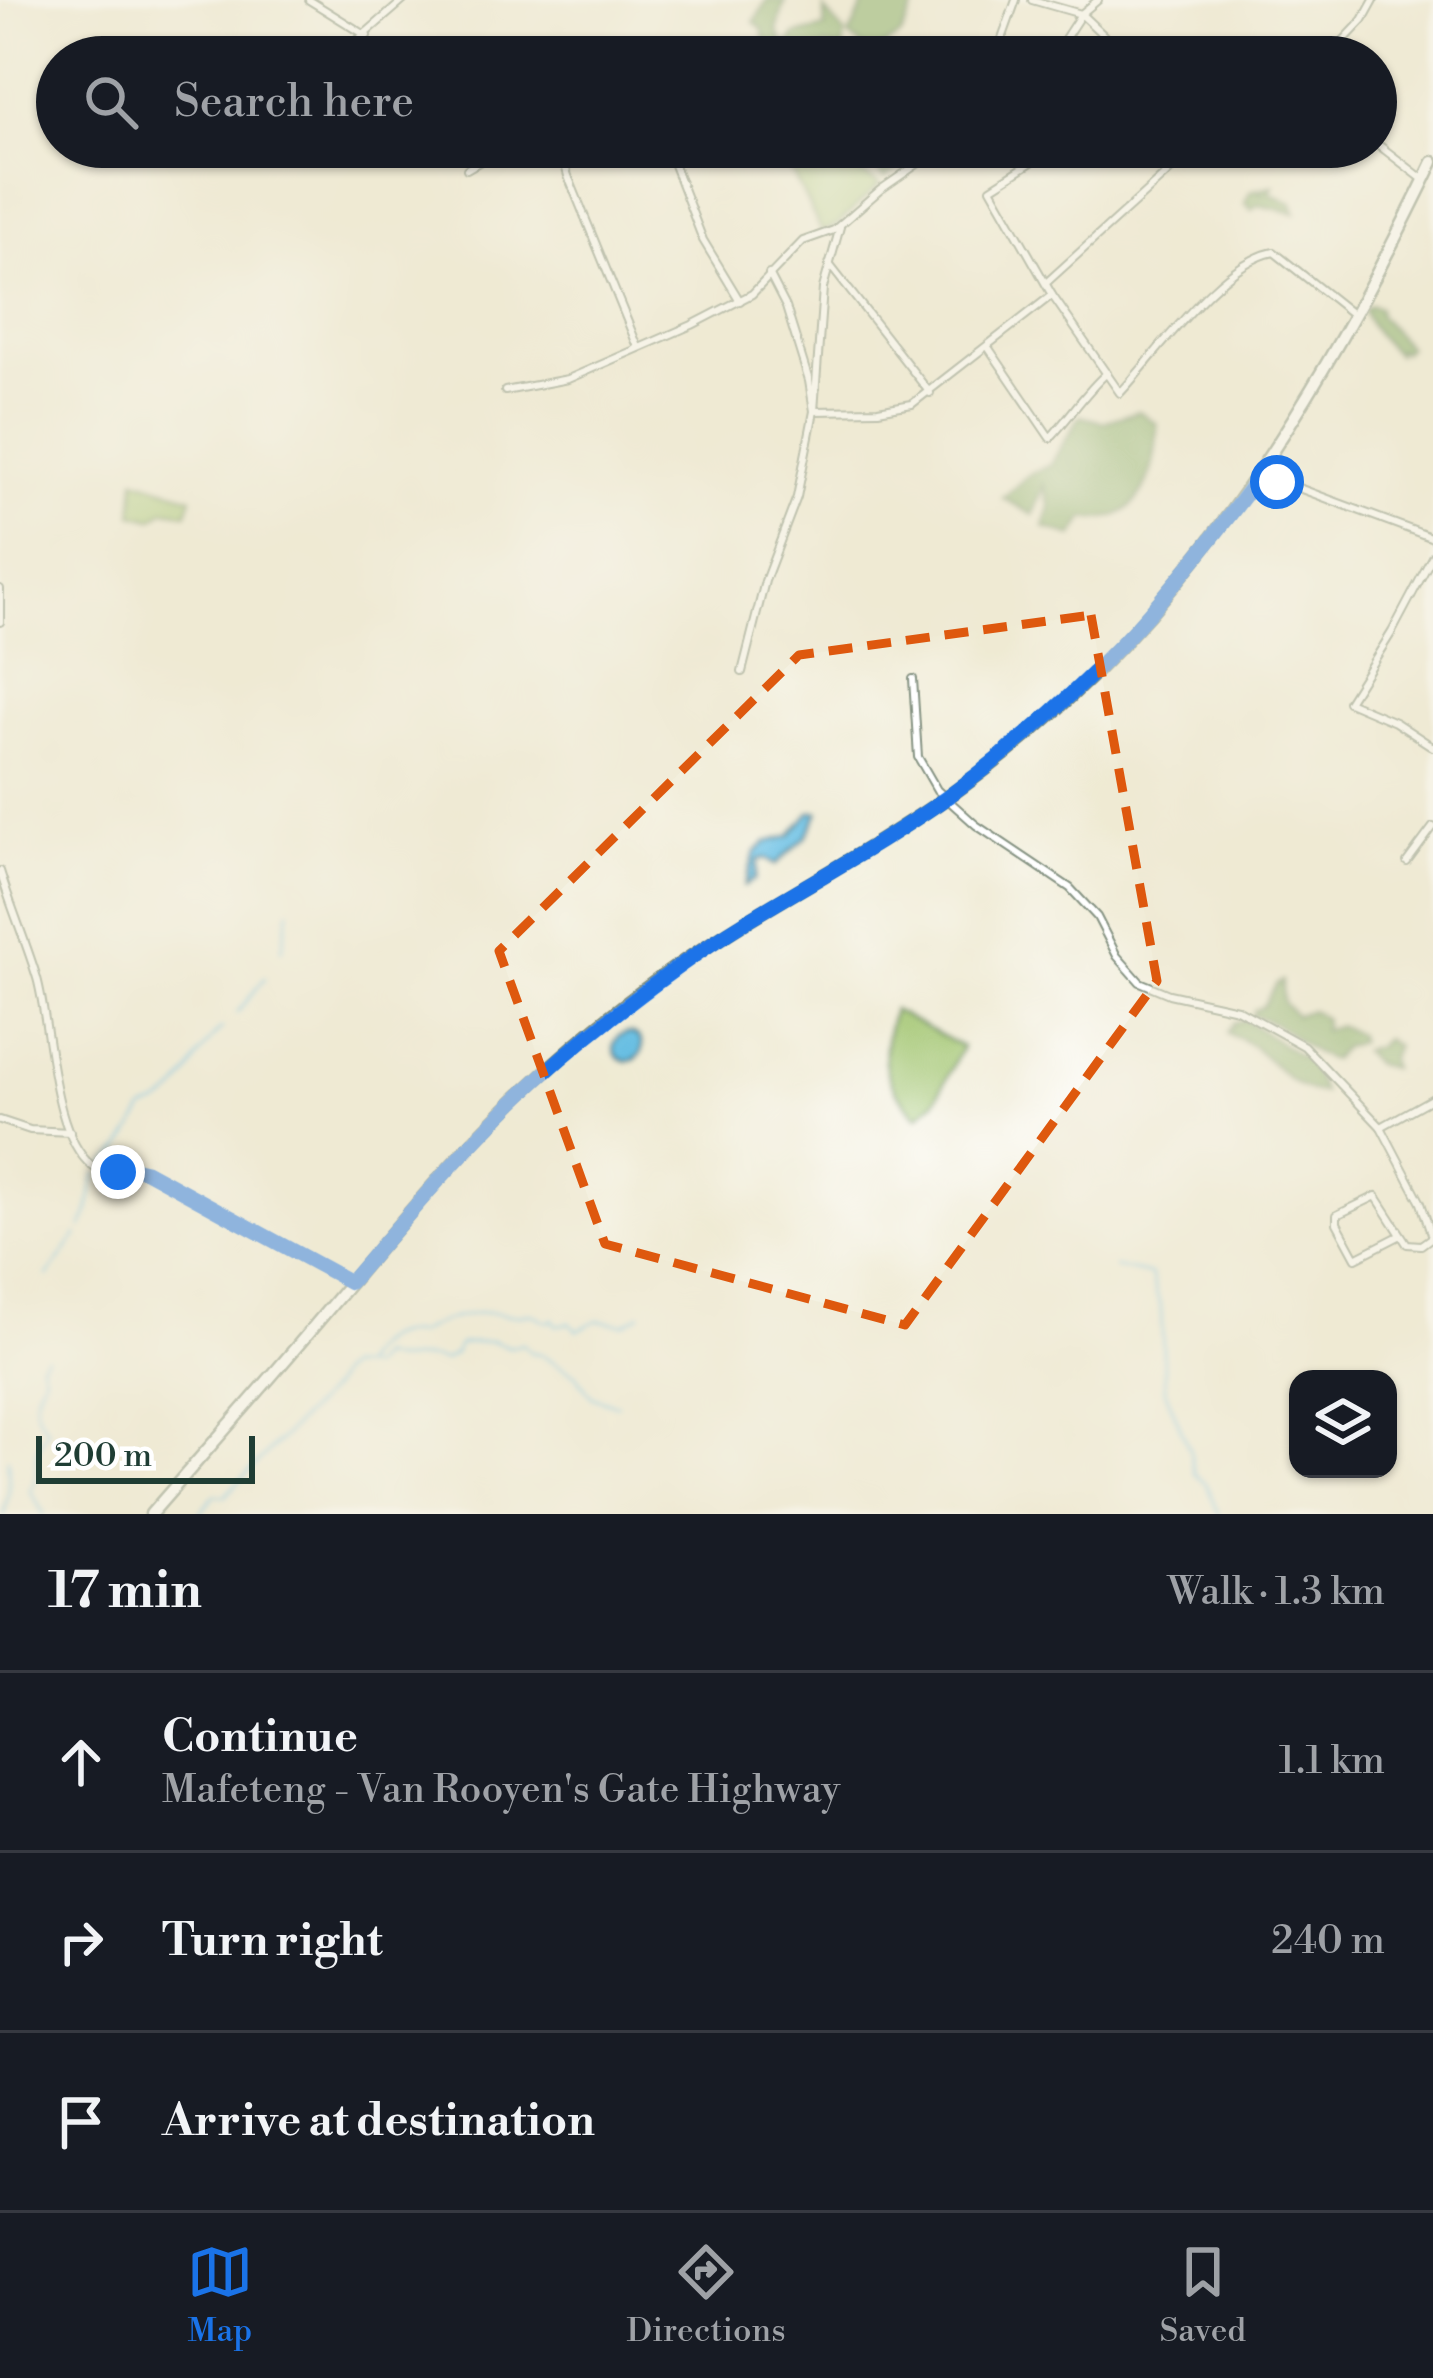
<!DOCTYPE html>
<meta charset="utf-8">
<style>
body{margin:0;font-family:"Libre Bodoni",serif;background:#20242c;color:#f1f3f6}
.controls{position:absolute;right:36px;bottom:36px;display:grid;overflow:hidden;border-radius:24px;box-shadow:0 3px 9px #0004}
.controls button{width:108px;height:108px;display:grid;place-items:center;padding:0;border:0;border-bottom:3px solid #363941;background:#171b24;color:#f1f3f6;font:60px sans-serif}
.scale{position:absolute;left:36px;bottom:30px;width:219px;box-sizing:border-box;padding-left:12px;border:6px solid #1f3d34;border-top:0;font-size:33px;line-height:42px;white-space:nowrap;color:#1f3d34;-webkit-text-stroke:9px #fff;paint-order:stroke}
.stop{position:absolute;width:36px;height:36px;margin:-27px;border:9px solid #1a73e8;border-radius:50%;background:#fff}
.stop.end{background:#1a73e8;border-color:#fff;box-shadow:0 3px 12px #0008}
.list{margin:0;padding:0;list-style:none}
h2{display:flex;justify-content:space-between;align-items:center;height:156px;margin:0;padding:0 48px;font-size:51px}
h2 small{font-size:39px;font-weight:400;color:#9ea1a6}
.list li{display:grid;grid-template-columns:78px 1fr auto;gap:36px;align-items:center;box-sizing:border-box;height:180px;padding:0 48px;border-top:3px solid #363941}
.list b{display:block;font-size:45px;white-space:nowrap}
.list p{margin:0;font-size:39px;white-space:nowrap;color:#9ea1a6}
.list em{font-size:39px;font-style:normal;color:#9ea1a6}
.icon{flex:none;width:66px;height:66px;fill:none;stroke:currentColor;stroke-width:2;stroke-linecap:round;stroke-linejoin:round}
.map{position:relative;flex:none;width:1433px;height:1514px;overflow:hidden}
.search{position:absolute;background:#171b24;box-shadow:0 3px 9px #0004;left:36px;right:36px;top:36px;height:132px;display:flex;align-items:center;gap:30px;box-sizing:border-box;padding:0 42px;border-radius:66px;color:#9ea1a6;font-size:45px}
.sheet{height:696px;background:#171b24}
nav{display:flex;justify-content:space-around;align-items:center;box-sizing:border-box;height:168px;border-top:3px solid #363941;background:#171b24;font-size:33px;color:#9ea1a6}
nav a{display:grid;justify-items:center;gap:6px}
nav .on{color:#1a73e8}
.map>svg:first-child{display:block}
</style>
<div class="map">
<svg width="1433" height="1514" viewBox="0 0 1433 1514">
<rect width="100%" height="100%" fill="#fff"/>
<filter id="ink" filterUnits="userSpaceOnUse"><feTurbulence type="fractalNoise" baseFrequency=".00833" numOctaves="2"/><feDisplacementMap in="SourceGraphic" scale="24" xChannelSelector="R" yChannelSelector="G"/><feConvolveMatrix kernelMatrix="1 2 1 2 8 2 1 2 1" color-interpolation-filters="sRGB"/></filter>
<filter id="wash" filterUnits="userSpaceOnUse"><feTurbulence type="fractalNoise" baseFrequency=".004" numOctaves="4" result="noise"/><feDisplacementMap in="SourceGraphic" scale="48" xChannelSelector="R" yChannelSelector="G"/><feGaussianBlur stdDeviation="2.7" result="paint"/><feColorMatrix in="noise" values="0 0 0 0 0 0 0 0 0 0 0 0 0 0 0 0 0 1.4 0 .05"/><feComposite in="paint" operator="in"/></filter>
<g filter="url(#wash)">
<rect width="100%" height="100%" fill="#efead3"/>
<g fill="#a1c46e" stroke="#608051" stroke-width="3">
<path d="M779,147h32l69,37 -42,40 -16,8z"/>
<path d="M136,479l56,18 -5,16 -23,-3 -11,9 -20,-5z"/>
<path d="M893,1010l69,37 -27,54 -17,15c-38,-38 -39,-55 -25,-106z"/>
</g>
<g fill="#80aa61" stroke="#50744a" stroke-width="3">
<path d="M767,0h18l-8,31 9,16 9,-12 30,-7 -1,-19 21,25 -2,17 -16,-5 -21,11h-37l-7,-28 -8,-7z"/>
<path d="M866,0h52l-17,36 -30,18 -22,-18z"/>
<path d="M834,147h83l4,7 -36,24 -6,-4 4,-11 -3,-8 -5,5h-22z"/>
<path d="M1273,186l-3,7 22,10 4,10 -38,-8 -6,5 -7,-7 5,-11 7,-3 5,5v-6z"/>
<path d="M1371,305l8,3v7l29,32 -5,5 -5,-3 -1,5c-16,-12 -27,-25 -34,-44z"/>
<path d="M1139,411l18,13c0,46 -15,103 -72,94l-12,19 -29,-10 6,-20 -6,-22 -11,30 -30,-17 24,-22 24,-12 29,-48 23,6z"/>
<path d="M1282,981l1,22 12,12 16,-5 14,9 -2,11 15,-5 20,10 1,7 -15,5 -12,13c-30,-8 -46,-39 -80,-44l2,-6 8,-3 15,-24z"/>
<path d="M1245,1020l65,43 13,30c-33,0 -51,-37 -79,-52 -5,-4 -12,-4 -17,-8l7,-11z"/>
<path d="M1385,1038l11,8 -6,12 1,10 -17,-4 -12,-13 15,-4z"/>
</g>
<g fill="#65bde2" stroke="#427d8b" stroke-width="3">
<path d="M810,812h9l-12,24 -32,29 -10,-7 -7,2 -3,19 -10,6 10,-32 12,-11 23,-6z"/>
<circle cx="628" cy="1047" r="14"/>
</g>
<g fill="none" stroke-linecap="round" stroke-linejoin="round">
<g stroke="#65bde2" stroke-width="3">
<path d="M282,950l7,-39"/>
<path d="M237,1013l28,-35"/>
<path d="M103,1166l18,-17 24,-40c45,-11 44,-52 77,-81"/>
<path d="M82,1227c12,-21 6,-37 15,-53"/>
<path d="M1115,1267l36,8 10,35 4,80 25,61 4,22 13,12 12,29"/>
<path d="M48,1276l29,-41"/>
<path d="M361,1367l9,1 9,-12c22,11 38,-4 64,5l11,-7 6,-10 32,-3 18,6 13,-3 7,8 11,2 35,21 15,21 26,9"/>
<path d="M4,1514l5,-24 -1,-31"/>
<path d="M44,1514l-14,-24c11,-15 1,-30 9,-45 3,-6 7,-11 8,-17 -17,-19 -14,-30 -3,-52l-3,-13 5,-7"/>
<path d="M199,1514l16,-19 10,1 106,-108 8,-15 7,-6h14c11,-24 31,-36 57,-33 18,-12 53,-23 76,-21 13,1 23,4 37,0l18,9 5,-3 3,6 14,-2 8,7 20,-10 26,4 17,-10"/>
</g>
</g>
</g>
<g filter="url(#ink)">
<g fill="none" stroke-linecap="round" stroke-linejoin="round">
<g stroke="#879484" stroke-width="10">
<g id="street">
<path d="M309,0l58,36"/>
<path d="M1032,0l49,14 17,-14"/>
<path d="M338,57l66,-57"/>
<path d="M991,57l6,-4 19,-53"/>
<path d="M1053,57l28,-43 37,35 -7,8"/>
<path d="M1328,57l35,-37 11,-20"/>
<path d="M1376,143l48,37"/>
<path d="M560,147l8,29 70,171"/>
<path d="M667,147l36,93 37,61"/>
<path d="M1044,147l-12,15 -41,26 61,107 68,98c39,-41 99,-130 154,-141l78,62"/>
<path d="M467,169l38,-22"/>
<path d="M840,227l-17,61 -9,123 64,-1 34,-6 140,-109"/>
<path d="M829,264l101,129"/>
<path d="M1046,283l150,-136"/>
<path d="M988,347l62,91c20,-21 35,-46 57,-65"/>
<path d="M505,391l63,-12 124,-54 60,-31 51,-53 31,-11 46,-40 62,-43"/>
<path d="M1261,474l172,64"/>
<path d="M1433,555l-41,77 -44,70 47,20 38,25"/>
<path d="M0,589v33"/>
<path d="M742,672l23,-91 32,-84 17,-86 -5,-30 -23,-74 -17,-33"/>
<path d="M913,679l5,78 19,33 39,35 94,63 27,29 20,39 23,26 29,12 68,15 67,37 77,81"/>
<path d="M1407,862l26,-35"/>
<path d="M0,871c11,36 26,71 37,107 14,50 14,155 55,188 17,13 35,2 54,5l204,111"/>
<path d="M0,1120l30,10 40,2"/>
<path d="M1401,1235l-45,23 -19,-35v-8l39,-19 31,48 14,1 11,-8 -11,-34 -40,-76 52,-29"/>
</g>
</g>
<g stroke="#879484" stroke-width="15">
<path id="primary" d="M151,1514c60,-69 122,-138 180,-208 65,-78 129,-157 204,-225 64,-60 137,-115 212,-160 68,-41 137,-80 202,-125 224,-157 367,-391 484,-634"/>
</g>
<use href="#street" stroke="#fff" stroke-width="6"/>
<use href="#primary" stroke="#fff" stroke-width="10"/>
</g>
</g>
<g fill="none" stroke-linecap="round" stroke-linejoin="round" filter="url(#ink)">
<path stroke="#1a73e8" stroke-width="15" d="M118,1172l14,-4 14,3 204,111c73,-85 146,-172 233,-242 52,-42 105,-83 162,-118 69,-42 142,-81 208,-129 127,-93 215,-194 308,-319l16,8"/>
</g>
<path d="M0 0H1433V1514H0ZM1091,615l66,366 -252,344 -300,-81 -106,-293 300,-296z" fill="#efead3" fill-opacity=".55" fill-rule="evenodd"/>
<path fill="none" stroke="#de580e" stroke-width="9" stroke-dasharray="24 15" stroke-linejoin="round" d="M1091,615l66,366 -252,344 -300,-81 -106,-293 300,-296z"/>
</svg>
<div class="controls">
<button><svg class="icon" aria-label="layers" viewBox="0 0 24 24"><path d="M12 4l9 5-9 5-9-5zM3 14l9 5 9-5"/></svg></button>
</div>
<div class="scale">200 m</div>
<div class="stop" style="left:1277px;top:482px"></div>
<div class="stop end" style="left:118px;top:1172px"></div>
<div class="search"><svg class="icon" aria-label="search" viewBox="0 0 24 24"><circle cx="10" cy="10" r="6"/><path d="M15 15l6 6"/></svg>Search here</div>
</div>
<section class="sheet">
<h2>17 min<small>Walk · 1.3 km</small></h2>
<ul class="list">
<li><svg class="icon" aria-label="ahead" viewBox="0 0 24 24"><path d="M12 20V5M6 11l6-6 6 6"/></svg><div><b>Continue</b><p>Mafeteng - Van Rooyen's Gate Highway</p></div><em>1.1 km</em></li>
<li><svg class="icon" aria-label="right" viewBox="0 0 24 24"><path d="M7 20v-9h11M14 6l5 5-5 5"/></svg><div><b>Turn right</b></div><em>240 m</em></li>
<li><svg class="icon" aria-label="arrive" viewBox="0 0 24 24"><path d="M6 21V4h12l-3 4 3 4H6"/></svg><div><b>Arrive at destination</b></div></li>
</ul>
</section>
<nav>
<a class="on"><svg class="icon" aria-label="map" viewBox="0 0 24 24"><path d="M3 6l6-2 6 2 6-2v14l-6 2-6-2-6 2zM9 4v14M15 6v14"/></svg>Map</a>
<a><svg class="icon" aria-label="directions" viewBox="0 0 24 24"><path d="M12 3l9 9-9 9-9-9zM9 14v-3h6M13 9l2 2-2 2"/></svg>Directions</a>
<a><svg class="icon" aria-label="saved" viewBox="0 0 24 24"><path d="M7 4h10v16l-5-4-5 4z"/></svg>Saved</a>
</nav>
